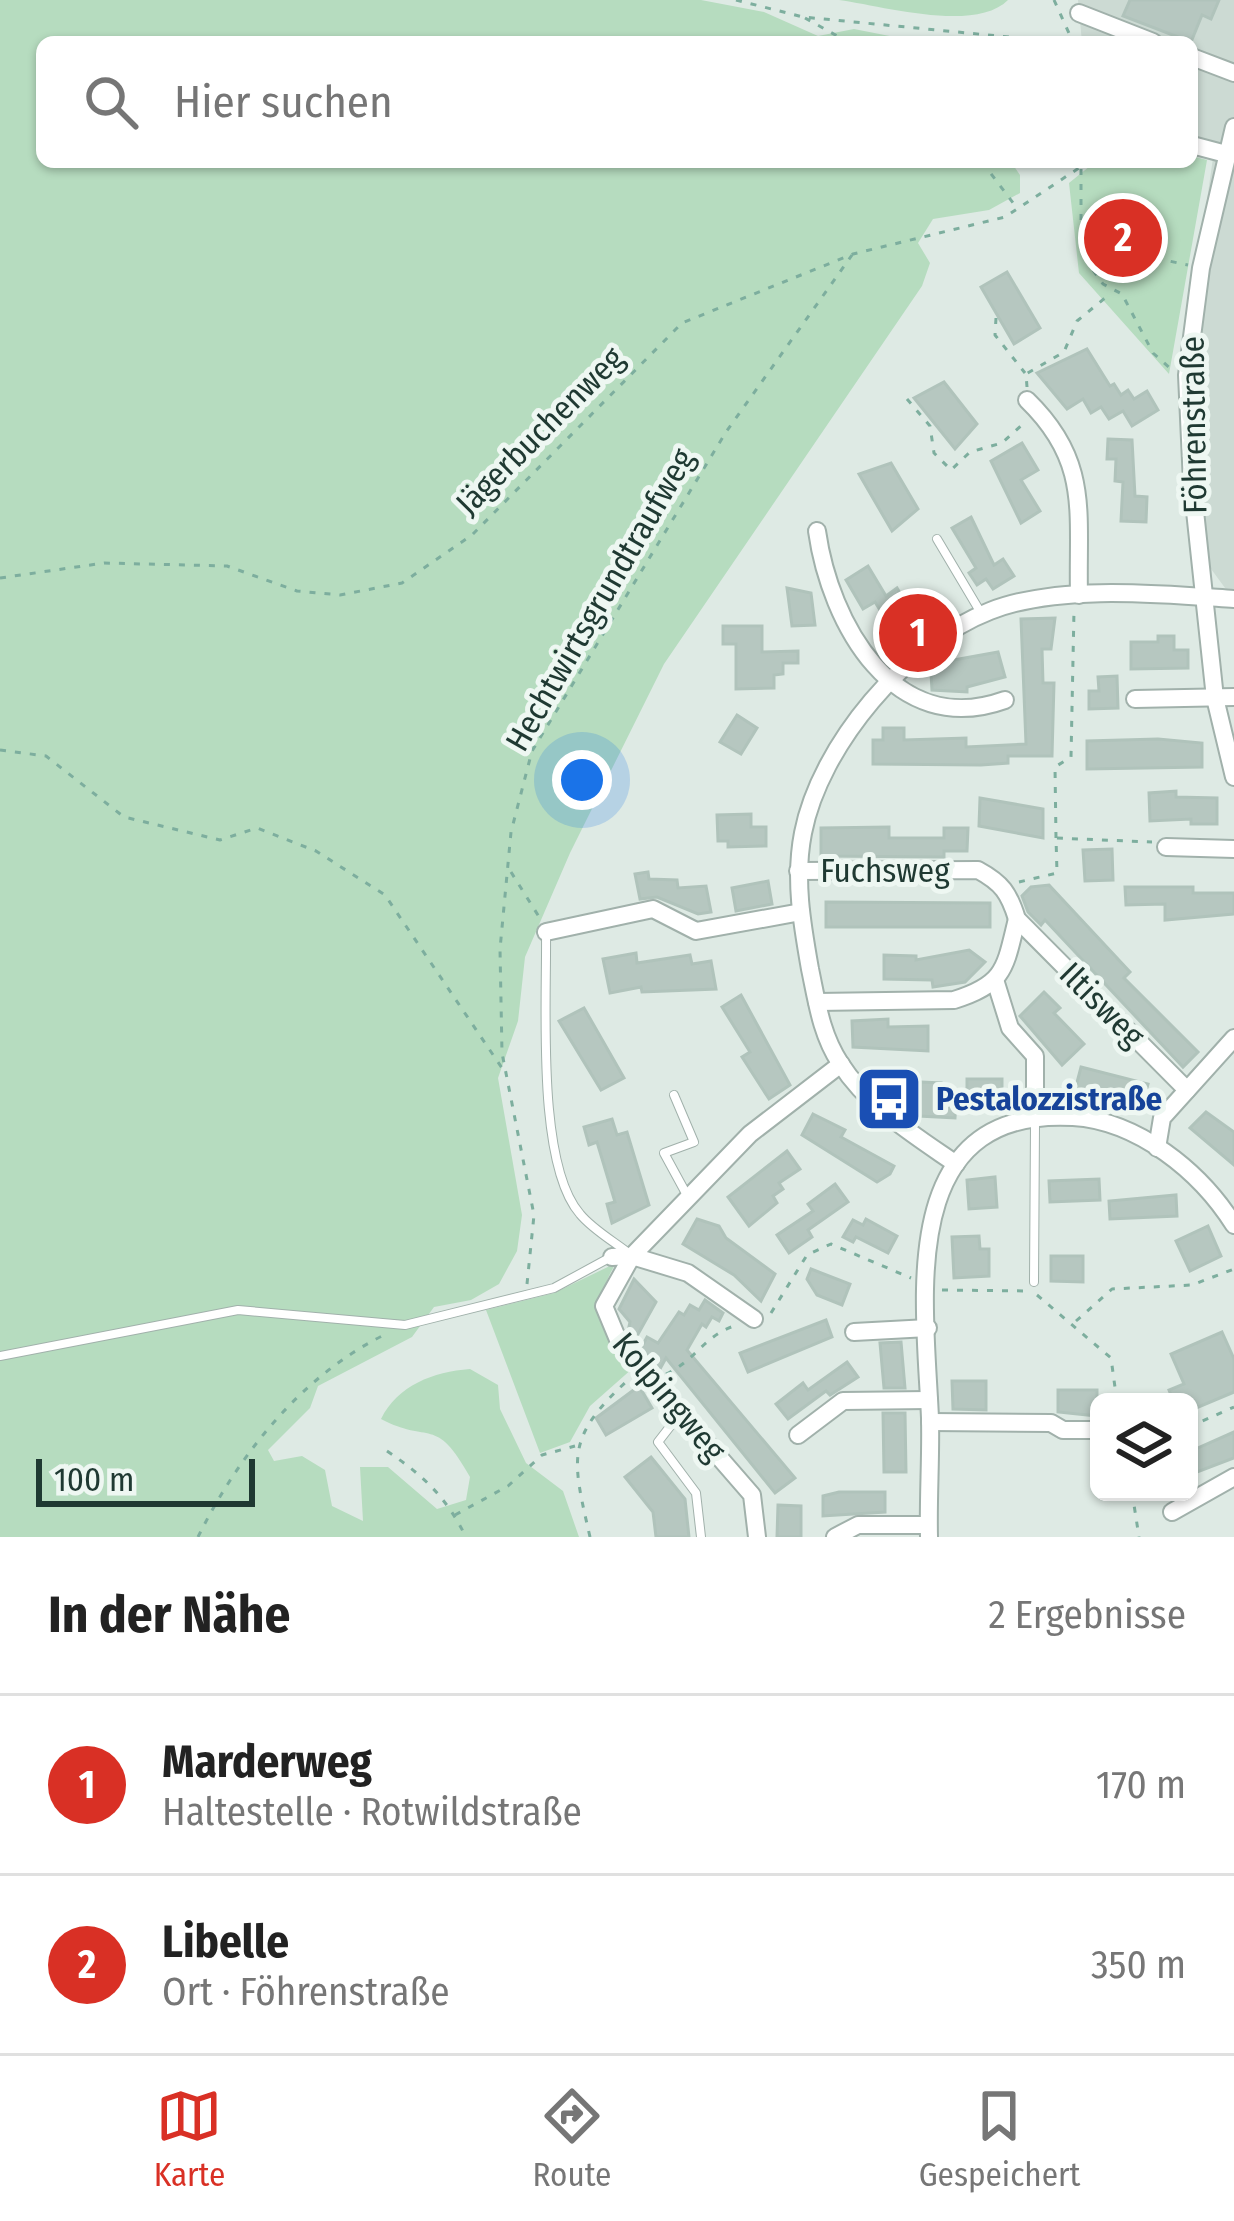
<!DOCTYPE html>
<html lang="de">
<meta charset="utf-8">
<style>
body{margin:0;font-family:"Fira Sans Condensed",sans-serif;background:#f6f6f6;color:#222}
.controls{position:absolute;right:36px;bottom:36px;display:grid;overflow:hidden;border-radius:18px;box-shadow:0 3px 9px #0004}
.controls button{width:108px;height:108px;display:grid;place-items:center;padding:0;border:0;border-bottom:3px solid #e0e0e0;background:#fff;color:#222;font:60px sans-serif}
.scale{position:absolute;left:36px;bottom:30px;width:219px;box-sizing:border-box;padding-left:12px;border:6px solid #1f3932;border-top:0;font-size:33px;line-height:42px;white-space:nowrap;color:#1f3932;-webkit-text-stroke:9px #eef7f2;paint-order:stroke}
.you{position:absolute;left:582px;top:780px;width:42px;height:42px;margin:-30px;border:9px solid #fff;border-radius:50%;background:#1a73e8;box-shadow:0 0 0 18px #1a73e833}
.badge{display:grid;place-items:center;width:78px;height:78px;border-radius:50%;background:#d93025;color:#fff;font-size:39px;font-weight:700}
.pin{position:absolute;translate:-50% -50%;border:6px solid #fff;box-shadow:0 3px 12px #0006}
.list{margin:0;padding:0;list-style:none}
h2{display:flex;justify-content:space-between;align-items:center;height:156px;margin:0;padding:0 48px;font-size:51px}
h2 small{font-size:39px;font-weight:400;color:#767676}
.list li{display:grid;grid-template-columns:78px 1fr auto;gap:36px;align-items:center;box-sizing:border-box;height:180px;padding:0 48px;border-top:3px solid #e0e0e0}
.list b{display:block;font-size:45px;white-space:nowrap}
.list p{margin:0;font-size:39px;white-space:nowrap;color:#767676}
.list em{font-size:39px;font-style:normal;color:#767676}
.icon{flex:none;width:66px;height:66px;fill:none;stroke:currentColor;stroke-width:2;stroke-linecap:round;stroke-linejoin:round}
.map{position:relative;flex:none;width:1234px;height:1537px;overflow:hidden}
.search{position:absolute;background:#fff;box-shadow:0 3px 9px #0004;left:36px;right:36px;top:36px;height:132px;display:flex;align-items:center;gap:30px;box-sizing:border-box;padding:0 42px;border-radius:18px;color:#767676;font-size:45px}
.sheet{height:516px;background:#fff}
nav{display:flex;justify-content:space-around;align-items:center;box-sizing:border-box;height:168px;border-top:3px solid #e0e0e0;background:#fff;font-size:33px;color:#767676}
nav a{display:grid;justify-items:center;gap:6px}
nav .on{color:#d93025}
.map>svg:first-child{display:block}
</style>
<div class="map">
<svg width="1234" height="1537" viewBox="0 0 1234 1537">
<rect width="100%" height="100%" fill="#deeae4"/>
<path fill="#ccdad3" d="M1078,0h156v592h-6l-22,-30 -8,-299 16,-112 -22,-6v-103h-110z"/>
<g fill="#b6dcbf">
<path d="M0,0h701l63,12 54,24 36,-7 66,13h-878v120h969l9,13v18l-31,17 -56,9 -15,24 12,20 -8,23 -258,378 -94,189 -45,104 -7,64 -20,57 24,137 -5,36 -18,33 -28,16 -37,7 -22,30 -94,49 -8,22 -42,42 6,11 28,-5 23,14 7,36 31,15 -3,-54h28l49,42 29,-9 4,-23c-35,-63 -40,-32 -89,-58 17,-34 52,-47 89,-50l28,16 2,24 26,54 37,28 16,46h-579z"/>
<path d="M839,0h169c-33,33 -125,6 -169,0z"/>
<path d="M1192,156l15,4 -38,214 -90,-101 -10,-90 26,-21h97z"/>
<path d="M616,1263c-27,45 -14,67 17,105l-43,38 -20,36 -30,11 -54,-143 68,-17z"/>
</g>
<g fill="#b6c7c0" stroke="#b0c3bb" stroke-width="3">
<path d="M1130,0h89l-8,19 -9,-4 -11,27 -68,-26z"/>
<path d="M1007,272l33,56 -26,16 -33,-57z"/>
<path d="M1087,349l23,37 4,-2 7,11 7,-5 6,9 13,-8 11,19 -26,16 -9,-15 -14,8 -8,-12 -10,6 -8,-14 -16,10 -30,-36z"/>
<path d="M944,382l33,42 -22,25 -41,-51z"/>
<path d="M1108,439l24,1 3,56 12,1 -1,25 -25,-1 2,-39 -8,-1 1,-22h-9z"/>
<path d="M1022,443l16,27 -17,10 19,31 -19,12 -30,-62z"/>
<path d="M891,463l27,46 -26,22 -33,-57z"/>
<path d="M971,517l23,48 9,-6 11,17 -21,13 -7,-10 -9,6 -8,-12 7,-5 -24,-40z"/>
<path d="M868,566l18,30 11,-8 22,37 -22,13 -22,-36 -12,7 -17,-29z"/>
<path d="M787,588l24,5 4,32 -23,1z"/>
<path d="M1055,618l-4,31h-9l1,34h11l-2,73h-44v7l-27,2 -108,-1v-24h10v-12h21v12l62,-2v9l60,-3 -5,-125z"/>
<path d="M723,626h39v26l36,-1v12h-15v11l-9,1v13l-38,1v-45h-13z"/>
<path d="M1158,636h16v14h14v18l-57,1v-27h27z"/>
<path d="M998,652l7,25 -38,10v5l-35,-2 -1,-17 12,-11z"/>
<path d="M1117,676l1,32 -29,1v-18h10l-1,-14z"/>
<path d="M737,715l20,13 -16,26 -21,-12z"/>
<path d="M1158,739l44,4v24l-115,2v-28z"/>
<path d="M1176,791v6l41,1v26h-26v-5l-41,2 -1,-28z"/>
<path d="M980,798l63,11v29l-64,-12z"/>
<path d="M751,814v13h15v19l-38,1v-6h-10l-1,-26z"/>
<path d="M889,827v11h55v-10h24l-1,23h-23v6l-123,-1v-28z"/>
<path d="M1112,849l1,31 -28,1 -2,-31z"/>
<path d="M648,872l1,7 28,1 1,8 28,-2 5,26 -13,2 -41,-17 -17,2 -5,-25z"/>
<path d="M768,881l4,23 -36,7 -4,-23z"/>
<path d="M1049,885l81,87 -6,6 74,74 -15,15 -138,-147 -4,5 -13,-13 -6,-16 9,-9z"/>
<path d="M1125,887h68v6h41v21l-69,6v-16l-39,1z"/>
<path d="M826,902l164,1v24h-164z"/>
<path d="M969,950l16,12 -20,20 -32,5 -1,-7 -48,-1v-24l32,1v4z"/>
<path d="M636,953l1,10 53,-8 2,9 19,-3 5,28 -74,3 -1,-5 -31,6 -7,-34z"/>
<path d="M1044,992l16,16 -6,5 30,31 -22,21 -42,-49z"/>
<path d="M741,995l49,90 -21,14 -27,-42 8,-5 -28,-45z"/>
<path d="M584,1008l40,70 -23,12 -42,-69z"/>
<path d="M888,1019v8l40,-1v25l-75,-4 -1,-26z"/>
<path d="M1081,1067l67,17 -6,24 -67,-18z"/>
<rect x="967" y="1079" width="35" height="22"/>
<path d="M921,1082l20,1 -1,19 16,1 -1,15 -36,-2z"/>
<path d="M1206,1112l28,20v33l-44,-37z"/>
<path d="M813,1114l32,16 -4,7 53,29 -4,8 -13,8 -75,-47z"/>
<path d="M612,1119l5,16 10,-3 22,73 -37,18 -5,-19 8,-2 -18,-60 -8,3 -5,-18z"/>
<path d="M787,1151l13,18 -21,14 4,6 -10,7 4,7 -28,23 -21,-29z"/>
<path d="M995,1177l2,30 -28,2 -2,-29z"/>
<path d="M1099,1179l1,21 -50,2 -1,-21z"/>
<path d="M835,1184l13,18 -40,28 4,7 -23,16 -12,-18 36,-24 -5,-7z"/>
<path d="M1176,1195l1,21 -67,3 -1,-18z"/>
<path d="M697,1219l22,7 7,12 49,36 -14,27 -27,-26 -51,-31z"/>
<path d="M866,1219l31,17 -9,17 -32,-16 -3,5 -10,-5 10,-17 10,5z"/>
<path d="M1208,1226l13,30 -31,15 -14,-30z"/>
<path d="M979,1236l1,13h9v27l-35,2 -2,-41z"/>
<path d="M1051,1256h32v26l-32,-1z"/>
<path d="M811,1269l39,15 -8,21 -25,-10 -10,-16z"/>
<path d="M634,1279l22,23 -19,34 -9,-5 2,-9 -11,-13z"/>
<path d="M705,1300l18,13 -4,8 -7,-4 -6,10 -4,-3 -15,26 108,128 -20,15 -109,-135 -6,11 -19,-21 6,-11 11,6 21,-31 5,3 6,-10 9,5z"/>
<path d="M826,1320l6,17 -84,35 -8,-19z"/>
<path d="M1222,1332l12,27v33l-45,19v-9h-15l-5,-12 15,-6 -13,-30z"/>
<path d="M901,1342l4,46h-21l-4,-45z"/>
<path d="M847,1362l11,15 -28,18 -4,-4 -38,28 -12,-15 27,-21 5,7z"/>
<path d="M952,1381h34v29l-33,-1z"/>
<path d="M639,1386l13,22 -46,27 -10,-17z"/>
<path d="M1058,1390h39v26l-39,-4z"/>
<path d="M883,1413h22l1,59h-22z"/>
<path d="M1234,1432v26l-45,17v-23z"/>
<path d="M651,1457l34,42 4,38h-33l-3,-25 -28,-35z"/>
<path d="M839,1492h46v20l-62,4v-20z"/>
<path d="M778,1505l23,1v31h-24z"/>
</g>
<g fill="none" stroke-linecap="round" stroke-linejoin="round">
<g stroke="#a1b1ab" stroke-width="10">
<g id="service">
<path d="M937,539l44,74"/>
<path d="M546,934c1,67 -10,230 34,280 13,16 35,28 51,41"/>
<path d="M674,1095l20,47 -30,11 24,44"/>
<path d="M1034,1282l1,-158"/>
<path d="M0,1356l238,-46 167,15 149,-37 57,-31"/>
<path d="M679,1415l-21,27 38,51 5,44"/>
</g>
</g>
<g stroke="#a1b1ab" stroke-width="20">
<g id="minor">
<path d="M1079,13l74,29"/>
<path d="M1192,57l42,16"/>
<path d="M1234,127l-33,141 -14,107 5,108 23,215 19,79"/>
<path d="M1192,145l34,9"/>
<path d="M1027,400c64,62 50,113 52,195"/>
<path d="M817,531c13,92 77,209 188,169"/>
<path d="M1135,699l99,-2"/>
<path d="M1166,847l68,2"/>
<path d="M798,871l180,-1c24,13 31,23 39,49l170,171"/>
<path d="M546,932l107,-23 43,22 105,-19"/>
<path d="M996,983l14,45 25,28v61"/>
<path d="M817,1002l137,-2c52,-16 51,-33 63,-81"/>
<path d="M1157,1148l5,-30 72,-80"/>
<path d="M956,1164c-42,-29 -88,-57 -116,-101 -19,-29 -23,-61 -30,-94 -8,-45 -16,-90 -7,-136 17,-88 104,-190 187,-222 68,-27 171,-17 244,-12"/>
<path d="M612,1257l20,-1 118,-122 91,-70"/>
<path d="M754,1319l-66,-46 -56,-17 -28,50 15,36 133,153 5,42"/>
<path d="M854,1332l74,-4"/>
<path d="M930,1422l121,1 12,7h36"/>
<path d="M798,1435l45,-34 86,-1"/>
<path d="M1172,1512l62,-35"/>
<path d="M835,1537l23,-12h70"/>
<path d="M929,1537c-1,-40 2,-79 1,-119 -5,-117 -36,-311 143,-301 65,4 127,54 161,108"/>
</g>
</g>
<g stroke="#7dae9e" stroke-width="3" stroke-dasharray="6 9" stroke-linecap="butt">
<path d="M736,0l67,17 257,25"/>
<path d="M1054,0l19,42"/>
<path d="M805,18l43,24"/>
<path d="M982,162l35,46"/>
<path d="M1081,169v84l22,31 19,10 31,59 19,17"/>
<path d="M1098,271l52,-14 38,8"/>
<path d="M996,318l-1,17 30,38"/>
<path d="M1027,387l-1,-13 38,-22 13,-31 34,-28"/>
<path d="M907,399l23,27 4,27 17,17 19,-18 32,-9 21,-19"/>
<path d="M0,578l104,-15 123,3 70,25 43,4 62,-12 70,-48 210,-212 171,-69 152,-37 83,-55"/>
<path d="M0,750l46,6 78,61 96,23 37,-12 59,23 69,44 121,179"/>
<path d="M1056,838l-1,-71 16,-10 3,-147"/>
<path d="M511,872l30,48"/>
<path d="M1019,882l38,-9 -1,-35 96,4"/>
<path d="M527,1284l7,-69 -32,-162 -2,-104 11,-117 21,-81 194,-319 126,-177"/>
<path d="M942,1290l86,1"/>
<path d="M1037,1295l74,63 6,44"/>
<path d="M771,1313l36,-58 24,-11 80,34"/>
<path d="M1076,1321l36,-32 80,-4 42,-16"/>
<path d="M666,1374c29,-13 38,-38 68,-48"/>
<path d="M1189,1427l45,-20"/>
<path d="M387,1451c37,25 59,46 79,86"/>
<path d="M1132,1492l7,45"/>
<path d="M455,1515l53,-29 34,-31 33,-9"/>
<path d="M198,1537c40,-81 103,-161 186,-202"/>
<path d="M590,1537c-18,-79 -25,-99 38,-157"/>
</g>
<use href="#service" stroke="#fff" stroke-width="8"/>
<use href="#minor" stroke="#fff" stroke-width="16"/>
</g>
<defs>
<g id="bus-square" transform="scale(3.45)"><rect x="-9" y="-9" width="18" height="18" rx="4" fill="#1a4fb4" stroke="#eef7f2"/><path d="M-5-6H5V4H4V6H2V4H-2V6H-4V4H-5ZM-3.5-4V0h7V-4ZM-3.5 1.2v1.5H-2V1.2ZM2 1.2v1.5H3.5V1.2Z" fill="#fff"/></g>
</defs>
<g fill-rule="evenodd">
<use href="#bus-square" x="889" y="1099"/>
</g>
<g text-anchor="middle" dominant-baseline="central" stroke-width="10" stroke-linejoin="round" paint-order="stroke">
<g font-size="33" fill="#1f3932" stroke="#eef7f2">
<text transform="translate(1194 425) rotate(-91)">Föhrenstraße</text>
<text transform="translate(540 431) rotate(-45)">Jägerbuchenweg</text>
<text transform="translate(600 600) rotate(-60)">Hechtwirtsgrundtraufweg</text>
<text x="885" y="871">Fuchsweg</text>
<text transform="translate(1102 1005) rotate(45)">Iltisweg</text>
<text transform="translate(669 1397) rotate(50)">Kolpingweg</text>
</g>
<g font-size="33" font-weight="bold" fill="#164399" stroke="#eef7f2" text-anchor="start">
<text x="936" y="1099">Pestalozzistraße</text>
</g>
</g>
</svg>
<div class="controls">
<button><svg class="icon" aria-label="layers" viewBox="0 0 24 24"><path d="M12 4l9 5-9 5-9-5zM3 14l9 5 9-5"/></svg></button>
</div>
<div class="scale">100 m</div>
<div class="you"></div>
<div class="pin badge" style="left:918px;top:633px">1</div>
<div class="pin badge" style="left:1123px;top:238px">2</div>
<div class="search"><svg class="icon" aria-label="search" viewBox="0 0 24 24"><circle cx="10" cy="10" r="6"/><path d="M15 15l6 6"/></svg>Hier suchen</div>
</div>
<section class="sheet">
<h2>In der Nähe<small>2 Ergebnisse</small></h2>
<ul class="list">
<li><span class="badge">1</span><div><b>Marderweg</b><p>Haltestelle · Rotwildstraße</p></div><em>170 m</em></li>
<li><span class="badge">2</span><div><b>Libelle</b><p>Ort · Föhrenstraße</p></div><em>350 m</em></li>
</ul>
</section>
<nav>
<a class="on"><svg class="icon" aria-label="map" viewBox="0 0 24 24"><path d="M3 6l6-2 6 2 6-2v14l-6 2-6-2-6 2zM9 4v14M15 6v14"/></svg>Karte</a>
<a><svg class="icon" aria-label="directions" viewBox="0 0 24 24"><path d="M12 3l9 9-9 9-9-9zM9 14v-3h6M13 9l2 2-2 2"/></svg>Route</a>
<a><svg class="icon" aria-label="saved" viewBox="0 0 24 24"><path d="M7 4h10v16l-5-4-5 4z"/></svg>Gespeichert</a>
</nav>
